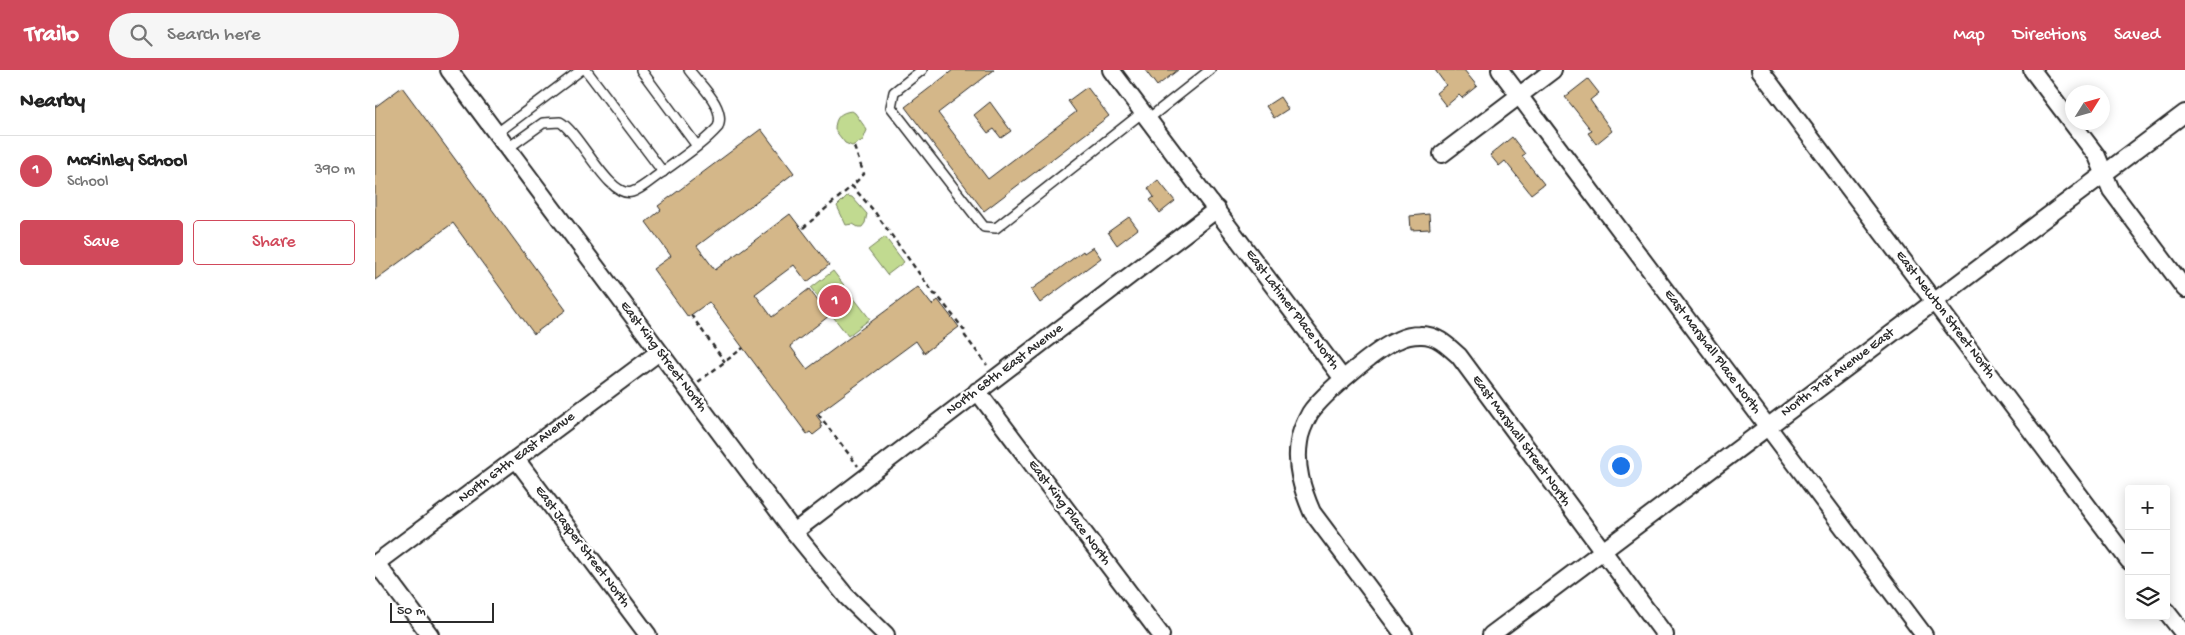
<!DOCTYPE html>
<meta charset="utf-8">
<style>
body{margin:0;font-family:"Gochi Hand",sans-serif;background:#f6f6f6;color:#222}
.controls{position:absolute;right:15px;bottom:15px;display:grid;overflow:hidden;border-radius:5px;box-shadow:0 2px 12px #0003}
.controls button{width:45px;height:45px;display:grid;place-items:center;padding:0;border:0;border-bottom:1px solid #e0e0e0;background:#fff;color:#222;font:25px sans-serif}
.compass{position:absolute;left:1690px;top:15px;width:45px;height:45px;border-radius:50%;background:#fff;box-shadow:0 2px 12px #0003;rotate:53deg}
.scale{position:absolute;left:15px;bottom:12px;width:104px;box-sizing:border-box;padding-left:5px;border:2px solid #2b2b2b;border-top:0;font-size:14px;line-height:18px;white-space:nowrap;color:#2b2b2b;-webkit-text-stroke:4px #fff;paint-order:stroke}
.you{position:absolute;left:1245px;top:395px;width:18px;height:18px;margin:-12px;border:4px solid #fff;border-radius:50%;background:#1a73e8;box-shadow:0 0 0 8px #1a73e833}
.badge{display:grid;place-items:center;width:32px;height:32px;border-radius:50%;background:#d1495b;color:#fff;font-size:16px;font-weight:700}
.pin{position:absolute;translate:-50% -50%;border:2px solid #fff;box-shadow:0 1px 5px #0006}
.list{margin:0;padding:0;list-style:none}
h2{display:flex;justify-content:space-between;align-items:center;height:65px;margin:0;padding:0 20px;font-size:21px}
h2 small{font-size:16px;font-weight:400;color:#767676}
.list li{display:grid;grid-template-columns:32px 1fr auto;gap:15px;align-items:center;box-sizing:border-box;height:70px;padding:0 20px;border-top:1px solid #e0e0e0}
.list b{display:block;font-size:19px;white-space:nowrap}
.list p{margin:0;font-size:16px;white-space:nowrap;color:#767676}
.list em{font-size:16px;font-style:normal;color:#767676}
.actions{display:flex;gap:10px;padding:15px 20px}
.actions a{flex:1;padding:11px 0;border:1px solid #d1495b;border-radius:5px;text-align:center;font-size:18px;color:#d1495b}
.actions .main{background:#d1495b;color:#fff}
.icon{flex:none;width:28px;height:28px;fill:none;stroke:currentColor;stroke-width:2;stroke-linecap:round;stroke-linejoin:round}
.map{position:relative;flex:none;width:1810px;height:565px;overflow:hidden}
header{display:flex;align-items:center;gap:30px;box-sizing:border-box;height:70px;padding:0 25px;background:#d1495b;color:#fff}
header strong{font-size:24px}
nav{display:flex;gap:28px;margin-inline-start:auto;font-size:18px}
.search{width:350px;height:45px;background:#f6f6f6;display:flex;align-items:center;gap:12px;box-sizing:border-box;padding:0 18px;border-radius:28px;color:#767676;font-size:19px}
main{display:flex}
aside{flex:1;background:#fff}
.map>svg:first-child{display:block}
</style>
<header>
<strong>Trailo</strong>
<div class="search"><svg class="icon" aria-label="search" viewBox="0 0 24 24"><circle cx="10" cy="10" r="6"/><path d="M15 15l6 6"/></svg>Search here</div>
<nav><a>Map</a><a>Directions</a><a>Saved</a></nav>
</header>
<main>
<aside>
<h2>Nearby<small></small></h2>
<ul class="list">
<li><span class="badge">1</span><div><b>McKinley School</b><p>School</p></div><em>390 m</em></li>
</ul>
<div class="actions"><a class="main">Save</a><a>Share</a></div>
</aside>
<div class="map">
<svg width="1810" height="565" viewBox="0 0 1810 565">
<rect width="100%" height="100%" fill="#fff"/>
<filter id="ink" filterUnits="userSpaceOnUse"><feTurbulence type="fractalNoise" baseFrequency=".02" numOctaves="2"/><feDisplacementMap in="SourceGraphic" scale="10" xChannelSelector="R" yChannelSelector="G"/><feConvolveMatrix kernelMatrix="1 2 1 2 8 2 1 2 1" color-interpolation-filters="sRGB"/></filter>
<g filter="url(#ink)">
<g fill="#c1da90" stroke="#76825e">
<path d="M477,41l3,2 12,17 -4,10 -11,6 -7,-3 -10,-13c0,-12 5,-18 17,-19z"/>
<path d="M472,126l5,1 15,17 -2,9 -3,4h-4l-5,-3 -7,1 -9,-19z"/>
<path d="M510,167l19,25 -17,13 -19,-25z"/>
<path d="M458,201l37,48 -22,17 -37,-48z"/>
</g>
<g fill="#d4b789" stroke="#2b2b2b">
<path d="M578,0h41l-56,43 50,66 88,-67 -8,-11 19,-14 22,29 -125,95 -79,-104z"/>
<path d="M770,0h33l-21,16z"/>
<path d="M1060,0h29l13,16 -15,12 -3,-3 -13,11 -10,-13 10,-8z"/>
<path d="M1213,9l11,14 -9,7 22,31 -16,13 -8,-11 4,-2 -27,-34z"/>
<path d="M27,17l164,223 -32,24 -81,-111 -78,57v-173z"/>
<path d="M905,27l8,12 -14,9 -8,-12z"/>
<path d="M615,32l21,29 -10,7 -7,-9 -6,4 -14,-18z"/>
<path d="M386,59l33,44 -97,73 18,24 75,-56 39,51 -22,17 -13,-17 -39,29 17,23 37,-28 20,27 -39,30 17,23 111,-82 14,18 6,-5 21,27 -35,26 -8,-12 -100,74 6,8 -2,1 2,4 -9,7 -3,-3 -3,2 -98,-132 -21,15 -35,-48 18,-13 -25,-34 15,-12 -3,-4z"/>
<path d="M1137,67l13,17 -3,2 22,28 -13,10 -26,-33 -6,5 -9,-11z"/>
<path d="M783,110l17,21 -15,12 -10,-13 4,-3 -6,-9z"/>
<path d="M1054,144l1,15 -19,1 -1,-14z"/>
<path d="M754,147l9,12 -21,16 -9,-13z"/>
<path d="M718,177l8,11 -61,45 -9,-13 52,-39 1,2z"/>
</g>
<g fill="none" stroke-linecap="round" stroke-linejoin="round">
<g stroke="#2b2b2b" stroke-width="12">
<g id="service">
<path d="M211,0l77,102"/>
<path d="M266,0l56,76"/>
<path d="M547,0l-28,22 -3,15 93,120 12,1 147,-116"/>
<path d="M773,49l62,-49"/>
<path d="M122,63l84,-63"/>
<path d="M133,78l35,-25 17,-1c20,11 49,77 72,70 10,-3 20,-13 29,-19 19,-14 41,-28 57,-46 8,-20 -18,-42 -29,-57"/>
</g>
</g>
<g stroke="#2b2b2b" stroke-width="20">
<g id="minor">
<path d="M74,0l345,462 52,64 40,39"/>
<path d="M736,0l232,309"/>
<path d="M1125,0l424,565"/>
<path d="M1385,0l369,491"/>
<path d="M1657,0l65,86 14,34 74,99"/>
<path d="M1067,84l111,-84"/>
<path d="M602,321l184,244"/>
<path d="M141,389l132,176"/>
<path d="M419,462l423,-323"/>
<path d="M1,493l54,72"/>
<path d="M0,494l284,-212"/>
<path d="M1791,541l18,23"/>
<path d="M1029,565l-92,-123c-10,-23 -17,-46 -13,-70 1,-10 6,-20 11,-29 12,-18 67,-65 88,-73 6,-3 15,-5 22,-5 16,-1 28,11 39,21l206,279"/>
<path d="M1116,565l694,-522"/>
</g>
</g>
<g stroke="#2b2b2b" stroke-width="2.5" stroke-dasharray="5 4" stroke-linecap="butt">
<path d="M479,77l10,27 -12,12 22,25 60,83 3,1 28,36v5l22,29"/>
<path d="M428,158l49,-42"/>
<path d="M316,245l34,47"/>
<path d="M323,312l45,-34"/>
<path d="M443,344l40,52"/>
</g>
<use href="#service" stroke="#fff" stroke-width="9"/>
<use href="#minor" stroke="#fff" stroke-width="16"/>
</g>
</g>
<g text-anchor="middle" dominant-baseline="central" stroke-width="4.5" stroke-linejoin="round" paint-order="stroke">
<g font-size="14" fill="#2b2b2b" stroke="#fff">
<text transform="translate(917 240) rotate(53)">East Latimer Place North</text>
<text transform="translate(1570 245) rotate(53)">East Newton Street North</text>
<text transform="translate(1337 282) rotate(53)">East Marshall Place North</text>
<text transform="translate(288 287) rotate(53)">East King Street North</text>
<text transform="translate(630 300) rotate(-37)">North 68th East Avenue</text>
<text transform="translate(1463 303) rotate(-37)">North 71st Avenue East</text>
<text transform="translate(1146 371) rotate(54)">East Marshall Street North</text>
<text transform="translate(142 388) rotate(-37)">North 67th East Avenue</text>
<text transform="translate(694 443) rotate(53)">East King Place North</text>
<text transform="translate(207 477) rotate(53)">East Jasper Street North</text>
</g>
</g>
</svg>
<div class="controls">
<button>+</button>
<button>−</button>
<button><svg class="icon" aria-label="layers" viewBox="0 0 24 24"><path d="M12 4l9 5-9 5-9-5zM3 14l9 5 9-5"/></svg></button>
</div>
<svg class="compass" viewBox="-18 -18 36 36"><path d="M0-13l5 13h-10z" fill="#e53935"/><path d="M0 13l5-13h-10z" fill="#767676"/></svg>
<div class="scale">50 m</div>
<div class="you"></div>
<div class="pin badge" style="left:460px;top:231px">1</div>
</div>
</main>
